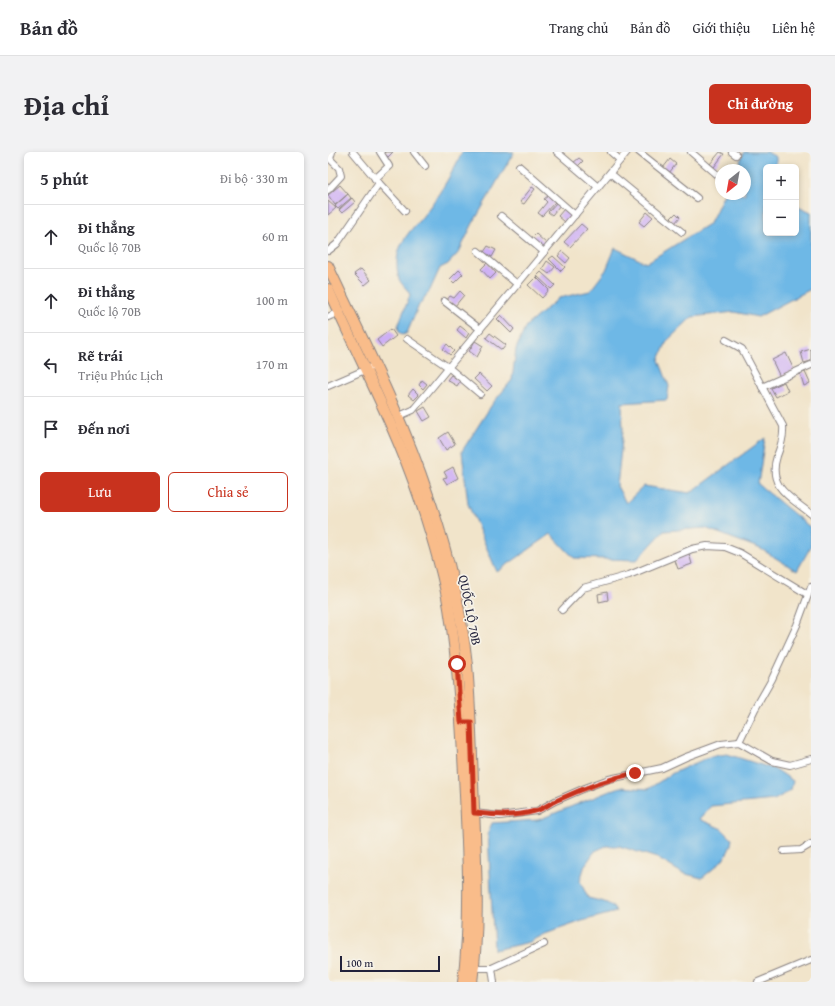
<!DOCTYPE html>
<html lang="vi">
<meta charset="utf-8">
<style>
body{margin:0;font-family:"Gentium Book Plus",serif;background:#f2f2f3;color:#2b2b33}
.controls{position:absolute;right:12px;top:12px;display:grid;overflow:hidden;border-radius:6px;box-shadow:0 2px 6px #0003}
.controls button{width:36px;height:36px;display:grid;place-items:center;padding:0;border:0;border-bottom:1px solid #e1e1e2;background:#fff;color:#2b2b33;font:20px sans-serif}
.compass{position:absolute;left:387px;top:12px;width:36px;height:36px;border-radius:50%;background:#fff;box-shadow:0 2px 6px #0003;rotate:211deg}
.scale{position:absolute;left:12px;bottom:10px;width:100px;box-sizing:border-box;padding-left:4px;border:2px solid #22223b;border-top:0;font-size:11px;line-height:14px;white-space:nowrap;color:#22223b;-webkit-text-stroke:3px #f7f3e8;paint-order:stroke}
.stop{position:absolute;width:12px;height:12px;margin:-9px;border:3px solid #c8321e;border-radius:50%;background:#fff}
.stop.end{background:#c8321e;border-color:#fff;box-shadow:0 1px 4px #0008}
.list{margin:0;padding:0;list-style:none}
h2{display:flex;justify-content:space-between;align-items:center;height:52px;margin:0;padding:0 16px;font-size:17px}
h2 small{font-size:13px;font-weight:400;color:#7c7c81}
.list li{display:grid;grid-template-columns:26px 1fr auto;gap:12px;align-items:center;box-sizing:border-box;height:64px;padding:0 16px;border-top:1px solid #e1e1e2}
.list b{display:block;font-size:15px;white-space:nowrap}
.list p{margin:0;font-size:13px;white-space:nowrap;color:#7c7c81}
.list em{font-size:13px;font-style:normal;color:#7c7c81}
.actions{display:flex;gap:8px;padding:12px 16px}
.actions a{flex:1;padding:9px 0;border:1px solid #c8321e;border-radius:6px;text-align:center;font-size:14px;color:#c8321e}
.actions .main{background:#c8321e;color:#fff}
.icon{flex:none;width:22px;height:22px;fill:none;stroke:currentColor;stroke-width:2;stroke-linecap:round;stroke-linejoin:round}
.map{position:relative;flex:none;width:483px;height:830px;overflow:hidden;border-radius:6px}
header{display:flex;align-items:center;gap:24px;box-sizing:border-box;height:56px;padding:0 20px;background:#fff;border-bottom:1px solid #e1e1e2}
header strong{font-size:19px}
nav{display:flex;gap:22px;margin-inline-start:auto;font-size:14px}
.intro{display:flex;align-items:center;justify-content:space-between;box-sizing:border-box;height:96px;padding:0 24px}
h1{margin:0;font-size:28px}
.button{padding:10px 18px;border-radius:6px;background:#c8321e;color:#fff;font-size:14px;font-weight:700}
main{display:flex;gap:24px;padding:0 24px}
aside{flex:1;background:#fff;border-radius:6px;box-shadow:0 2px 6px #0003}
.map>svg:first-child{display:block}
</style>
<header>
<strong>Bản đồ</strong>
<nav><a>Trang chủ</a><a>Bản đồ</a><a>Giới thiệu</a><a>Liên hệ</a></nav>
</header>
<div class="intro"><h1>Địa chỉ</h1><a class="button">Chỉ đường</a></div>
<main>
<aside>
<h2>5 phút<small>Đi bộ · 330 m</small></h2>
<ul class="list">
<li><svg class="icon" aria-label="ahead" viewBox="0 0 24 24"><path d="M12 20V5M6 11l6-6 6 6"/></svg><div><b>Đi thẳng</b><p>Quốc lộ 70B</p></div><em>60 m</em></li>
<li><svg class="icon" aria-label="ahead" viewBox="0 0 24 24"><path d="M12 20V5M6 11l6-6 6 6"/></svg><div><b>Đi thẳng</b><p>Quốc lộ 70B</p></div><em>100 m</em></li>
<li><svg class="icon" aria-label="left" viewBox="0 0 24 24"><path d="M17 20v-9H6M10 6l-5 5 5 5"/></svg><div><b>Rẽ trái</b><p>Triệu Phúc Lịch</p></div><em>170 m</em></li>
<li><svg class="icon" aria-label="arrive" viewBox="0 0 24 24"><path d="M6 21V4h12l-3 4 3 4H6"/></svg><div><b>Đến nơi</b></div></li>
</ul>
<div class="actions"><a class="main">Lưu</a><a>Chia sẻ</a></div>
</aside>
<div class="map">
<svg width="483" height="830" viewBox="0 0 483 830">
<rect width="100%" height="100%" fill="#f7f3e8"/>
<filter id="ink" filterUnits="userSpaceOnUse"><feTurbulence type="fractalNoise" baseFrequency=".025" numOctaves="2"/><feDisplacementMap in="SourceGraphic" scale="8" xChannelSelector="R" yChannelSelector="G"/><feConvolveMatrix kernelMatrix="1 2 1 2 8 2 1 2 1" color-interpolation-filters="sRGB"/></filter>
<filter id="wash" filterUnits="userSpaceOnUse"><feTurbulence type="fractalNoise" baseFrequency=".012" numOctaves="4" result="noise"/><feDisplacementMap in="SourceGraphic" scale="16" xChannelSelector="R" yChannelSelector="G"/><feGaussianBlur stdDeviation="0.9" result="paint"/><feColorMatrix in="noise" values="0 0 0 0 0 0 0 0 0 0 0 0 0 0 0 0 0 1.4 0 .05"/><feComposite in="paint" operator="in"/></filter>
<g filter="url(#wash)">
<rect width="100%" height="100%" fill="#f1e4ca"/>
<g fill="#6eb8e6" stroke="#486d90">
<path d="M134,0h52l-42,73 -13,27 -11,12 -8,4 -10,22 -11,15 -12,28 -4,2 -4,-3 -1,-6 12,-31c-3,-8 -11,-11 -12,-20 -6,-33 15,-44 31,-67 13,-18 24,-36 33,-56z"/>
<path d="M416,0h23l9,5v10h-10v66h30v-28l15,7v77l-53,28 -24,-5 -42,5 -25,24 -8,19 10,26 -2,14 -45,3 1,28 -6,55 9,17 18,-17 46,7 75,-55 -7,46 53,44v18l-14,25 -36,-22 -56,-21 -41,3 -27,29 -63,-2 -23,-24 -54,38 -29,-68 -6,-53 31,-48 19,-23 4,-31 10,-23 33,-28 31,-7 16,-21 9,-22 31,15 64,-40 14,-29h21v-24h-9z"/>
<path d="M399,602l50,16 16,11 -2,9 -17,10 -63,6 -12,13 23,10 10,10c-2,18 -17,28 -30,39l-20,-5 -25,-15 -38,-12h-13l-11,5 -10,14 -5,16 8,17c11,3 23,3 28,14l-34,9 -37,13 -15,8 -36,8 -6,-117 4,-10 46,-3 82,-33 28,2 25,-16 36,-16z"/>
</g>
<g id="blocks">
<g fill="#cdaff5">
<path d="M55,0h10l-5,5z"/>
<path d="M392,0l4,2 -10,13 -4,-3z"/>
<path d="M251,6l4,3 -6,6 -4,-4z"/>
<path d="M342,7l6,5 -7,9 -6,-5z"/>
<path d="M12,33l8,9 -13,11 -7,-10z"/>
<path d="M204,35l3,2 -11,15 -4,-2z"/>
<path d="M20,42l3,4 -13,11 -3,-3z"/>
<path d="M220,44l7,6 -13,14 -4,-3 9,-11 -3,-3z"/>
<path d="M24,46l3,4 -13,11 -3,-3z"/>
<path d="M0,49l8,7 -8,7z"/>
<path d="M229,50l3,3 -8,10 -4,-3z"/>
<path d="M236,57l7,5 -6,8 -7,-6z"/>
<path d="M319,60l6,5 -9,9 -5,-4z"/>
<path d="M348,61l4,4 -5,6 -5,-4z"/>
<path d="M253,72l6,5 -17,18 -6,-5z"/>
<path d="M208,82l11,10 -4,5 -12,-10z"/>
<path d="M160,94l8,4 -4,7 -8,-5z"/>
<path d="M234,99l8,7 -4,5 -8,-7z"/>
<path d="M225,104l12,11 -4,4 -12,-12z"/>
<path d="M219,109l8,6 -6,7 -7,-5z"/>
<path d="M159,111l9,10 -6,6 -9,-10z"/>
<path d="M33,117l10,11 -6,5 -11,-11z"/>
<path d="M131,118l4,4 -9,9 -4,-4z"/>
<path d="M213,120l14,13 -4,4 -14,-13z"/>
<path d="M208,125l13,13 -7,8 -14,-13z"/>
<path d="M132,139l4,4 -9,11 -8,-6 3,-4 4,2z"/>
<path d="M173,163l13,14 -3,4 -14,-14z"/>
<path d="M132,174l9,7 -3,5 -9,-8z"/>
<path d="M63,177l5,7 -14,11 -5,-7z"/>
<path d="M162,181l16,12 -4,5 -16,-12z"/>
<path d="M147,189l8,5 -6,11 -8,-6z"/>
<path d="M119,192l7,7 -4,4 -7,-6z"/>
<path d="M483,197v12l-7,2 -3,-11z"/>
<path d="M458,201l8,17 -14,7 -8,-17z"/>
<path d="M477,220l5,11 -6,3 -4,-13z"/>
<path d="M151,222l13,12 -5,5 -13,-12z"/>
<path d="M123,223l9,6 -3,5 -10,-6z"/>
<path d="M94,228l5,4 -4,5 -4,-4z"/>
<path d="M456,230l4,9 -12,6 -5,-9z"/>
<path d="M85,237l6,6 -5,5 -6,-5z"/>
<path d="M97,255l6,10 -7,4 -6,-10z"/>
<path d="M120,280l7,12 -9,6 -7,-12z"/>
<path d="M125,315l5,11 -11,6 -4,-6 4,-1 -3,-5z"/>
<path d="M360,398l4,14 -14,5 -5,-14z"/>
<path d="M279,440l1,8 -9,2 -1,-8z"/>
</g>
</g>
</g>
<g filter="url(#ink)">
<use href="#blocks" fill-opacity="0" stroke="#8a8382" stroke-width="1"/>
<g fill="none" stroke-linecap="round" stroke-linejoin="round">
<g stroke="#8a8382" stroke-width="8">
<g id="street">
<path d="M86,0l11,14"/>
<path d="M229,0l41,35"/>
<path d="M283,0l9,8"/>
<path d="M311,0l58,46"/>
<path d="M363,0l29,25"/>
<path d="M404,0l4,3"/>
<path d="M191,14l56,49"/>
<path d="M282,21l72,59"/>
<path d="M47,27l14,-13 -9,-14"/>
<path d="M51,31l26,28"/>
<path d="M0,38l13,-14 -2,-8 -9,-9 2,-7"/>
<path d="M173,64l43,36"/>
<path d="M0,99l9,-7 42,-61 -26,-31"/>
<path d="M150,99l39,33"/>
<path d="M116,149l36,28"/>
<path d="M0,165l11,-5"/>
<path d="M79,187l41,28 32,27"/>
<path d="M398,188l16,9 41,77c1,10 -2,20 -6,30 -10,31 13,41 34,58"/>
<path d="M0,234l46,-20"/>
<path d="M434,235l49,-22"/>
<path d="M69,265l16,-7 214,-258"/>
<path d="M234,458l21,-22 46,-13 63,-26 15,-3 18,1 15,6 67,41"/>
<path d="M411,590l16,-33 17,-30 25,-54 14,-38"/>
<path d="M146,661l26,3 37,-5 18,-10 30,-13 24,-9 53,-11 24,-11 35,-13 18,-2 33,19 18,4 21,-6"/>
<path d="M456,699l17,-1 10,-6"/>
<path d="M146,816h18l52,-24"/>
<path d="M164,816l2,14"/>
<path d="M430,830l53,-22"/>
</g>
</g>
<g stroke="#8a8382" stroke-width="12">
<g id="primary">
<path d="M0,114c35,75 74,150 100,229 19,54 33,113 39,170 4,47 5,95 7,142 2,58 6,117 -2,175"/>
<path d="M0,137c31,69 67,137 91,208 12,36 24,74 30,111 10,62 13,124 16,187 3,63 6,125 -2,187"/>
</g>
</g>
<use href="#street" stroke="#fff" stroke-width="6"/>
<use href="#primary" stroke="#f9bc8a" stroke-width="10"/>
</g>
</g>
<g fill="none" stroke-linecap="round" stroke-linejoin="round" filter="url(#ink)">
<path stroke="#c8321e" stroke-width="5" d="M129,512l4,58h10l3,91c21,2 41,4 61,-2 9,-2 16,-9 25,-12 24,-11 48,-20 75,-26"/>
</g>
<g text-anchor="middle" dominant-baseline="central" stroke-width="3.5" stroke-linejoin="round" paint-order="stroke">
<g font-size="13" fill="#22223b" stroke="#f7f3e8">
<text transform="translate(142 458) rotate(79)">QUỐC LỘ 70B</text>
</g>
</g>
</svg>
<div class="controls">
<button>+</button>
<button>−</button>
</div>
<svg class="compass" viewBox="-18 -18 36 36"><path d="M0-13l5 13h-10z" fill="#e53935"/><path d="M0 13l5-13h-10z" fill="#7c7c81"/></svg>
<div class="scale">100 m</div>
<div class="stop" style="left:129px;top:512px"></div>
<div class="stop end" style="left:307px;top:621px"></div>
</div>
</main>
